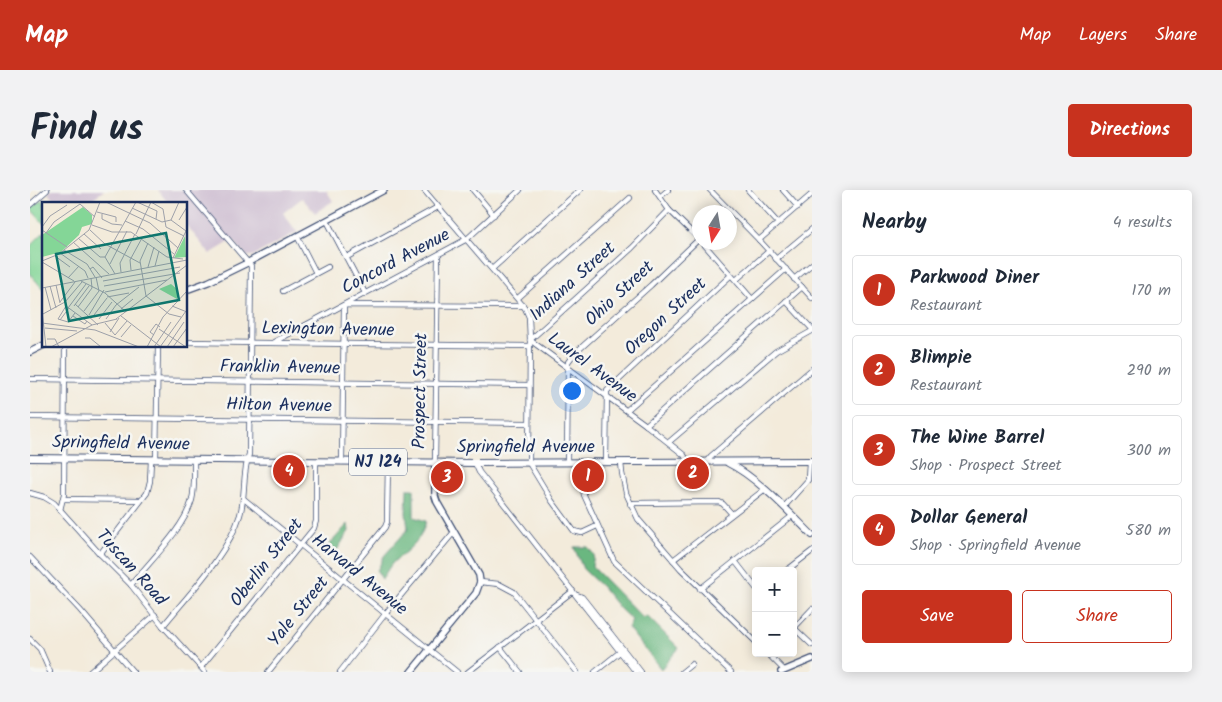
<!DOCTYPE html>
<meta charset="utf-8">
<style>
body{margin:0;font-family:Kalam,sans-serif;background:#f2f2f3;color:#1f2937}
.controls{position:absolute;right:15px;bottom:15px;display:grid;overflow:hidden;border-radius:5px;box-shadow:0 2px 12px #0003}
.controls button{width:45px;height:45px;display:grid;place-items:center;padding:0;border:0;border-bottom:1px solid #e0e1e3;background:#fff;color:#1f2937;font:25px sans-serif}
.compass{position:absolute;left:662px;top:15px;width:45px;height:45px;border-radius:50%;background:#fff;box-shadow:0 2px 12px #0003;rotate:191deg}
.you{position:absolute;left:541px;top:200px;width:18px;height:18px;margin:-12px;border:4px solid #fff;border-radius:50%;background:#1a73e8;box-shadow:0 0 0 8px #1a73e833}
.badge{display:grid;place-items:center;width:32px;height:32px;border-radius:50%;background:#c8321e;color:#fff;font-size:16px;font-weight:700}
.pin{position:absolute;translate:-50% -50%;border:2px solid #fff;box-shadow:0 1px 5px #0006}
.list{margin:0;padding:0;list-style:none}
h2{display:flex;justify-content:space-between;align-items:center;height:65px;margin:0;padding:0 20px;font-size:21px}
h2 small{font-size:16px;font-weight:400;color:#747a83}
.list li{display:grid;grid-template-columns:32px 1fr auto;gap:15px;align-items:center;box-sizing:border-box;height:70px;margin:0 10px 10px;padding:0 10px;border:1px solid #e0e1e3;border-radius:5px}
.list b{display:block;font-size:19px;white-space:nowrap}
.list p{margin:0;font-size:16px;white-space:nowrap;color:#747a83}
.list em{font-size:16px;font-style:normal;color:#747a83}
.actions{display:flex;gap:10px;padding:15px 20px}
.actions a{flex:1;padding:11px 0;border:1px solid #c8321e;border-radius:5px;text-align:center;font-size:18px;color:#c8321e}
.actions .main{background:#c8321e;color:#fff}
.map{position:relative;flex:none;width:782px;height:482px;overflow:hidden;border-radius:5px}
header{display:flex;align-items:center;gap:30px;box-sizing:border-box;height:70px;padding:0 25px;background:#c8321e;color:#fff}
header strong{font-size:24px}
nav{display:flex;gap:28px;margin-inline-start:auto;font-size:18px}
.intro{display:flex;align-items:center;justify-content:space-between;box-sizing:border-box;height:120px;padding:0 30px}
h1{margin:0;font-size:35px}
.button{padding:12px 22px;border-radius:5px;background:#c8321e;color:#fff;font-size:18px;font-weight:700}
main{display:flex;gap:30px;padding:0 30px}
aside{flex:1;background:#fff;border-radius:5px;box-shadow:0 2px 12px #0003}
.map>svg:first-child{display:block}
</style>
<header>
<strong>Map</strong>
<nav><a>Map</a><a>Layers</a><a>Share</a></nav>
</header>
<div class="intro"><h1>Find us</h1><a class="button">Directions</a></div>
<main>
<div class="map">
<svg width="782" height="482" viewBox="0 0 782 482">
<rect width="100%" height="100%" fill="#f6f6f2"/>
<filter id="ink" filterUnits="userSpaceOnUse"><feTurbulence type="fractalNoise" baseFrequency=".02" numOctaves="2"/><feDisplacementMap in="SourceGraphic" scale="10" xChannelSelector="R" yChannelSelector="G"/><feConvolveMatrix kernelMatrix="1 2 1 2 8 2 1 2 1" color-interpolation-filters="sRGB"/></filter>
<filter id="wash" filterUnits="userSpaceOnUse"><feTurbulence type="fractalNoise" baseFrequency=".0096" numOctaves="4" result="noise"/><feDisplacementMap in="SourceGraphic" scale="20" xChannelSelector="R" yChannelSelector="G"/><feGaussianBlur stdDeviation="1.12" result="paint"/><feColorMatrix in="noise" values="0 0 0 0 0 0 0 0 0 0 0 0 0 0 0 0 0 1.4 0 .05"/><feComposite in="paint" operator="in"/></filter>
<g filter="url(#wash)">
<rect width="100%" height="100%" fill="#f3ebdb"/>
<g fill="#cebed1">
<path d="M22,0h52l-17,14h-30l-9,-11z"/>
<path d="M128,0h168l7,11 -18,12 -13,-15 -19,15 14,19 -44,24h-6l-14,-16 -23,14 -24,-29v-21h-17z"/>
</g>
<g fill="#84d697" stroke="#50827a">
<path d="M12,10l4,4h-2v20l-13,-15z"/>
<path d="M14,42v58l-14,-16v-28z"/>
</g>
<g fill="#6bb780" stroke="#43736f">
<path d="M377,299h7v28l12,4c-4,18 -16,28 -29,38 -6,4 -11,14 -15,20l-5,-8 7,-15 24,-27 -2,-16z"/>
<path d="M318,334l1,7 -14,22 -8,-6z"/>
<path d="M544,357h14l6,8 -2,11 51,52 4,-2 32,32 -18,21 -33,-41 4,-8 -11,-10 -19,-23 -19,-18z"/>
</g>
</g>
<g filter="url(#ink)">
<g fill="none" stroke-linecap="round" stroke-linejoin="round">
<g stroke="#3b4b71" stroke-width="6">
<g id="street">
<path d="M394,0l101,118 4,9 1,23 -1,123 23,38 22,30 8,2 15,-7"/>
<path d="M443,0l21,25"/>
<path d="M625,0l14,20 31,30"/>
<path d="M680,0l49,50 53,58"/>
<path d="M718,0l30,33"/>
<path d="M753,0l15,17"/>
<path d="M631,6l7,-6"/>
<path d="M0,15l17,-15"/>
<path d="M297,31l38,72"/>
<path d="M267,46l19,37"/>
<path d="M729,50l53,-46"/>
<path d="M672,52l50,57"/>
<path d="M317,67l91,-50"/>
<path d="M746,69l36,-30"/>
<path d="M462,79l88,-79"/>
<path d="M764,89l18,-15"/>
<path d="M706,90l33,-29"/>
<path d="M253,101l45,-24"/>
<path d="M488,108l112,-100"/>
<path d="M756,111l26,28"/>
<path d="M500,150l116,85 38,30 4,7"/>
<path d="M500,150l102,-92 37,-38"/>
<path d="M156,152l344,4"/>
<path d="M244,152l193,-103 53,-49"/>
<path d="M0,189l499,6"/>
<path d="M597,220l159,-141"/>
<path d="M0,227l499,6"/>
<path d="M616,235l156,-138"/>
<path d="M639,252l107,-91 36,-20"/>
<path d="M126,270l2,-114"/>
<path d="M312,272l2,-157 176,1 3,-1"/>
<path d="M405,272l3,-207"/>
<path d="M537,272l1,-100 6,-8 77,-69 48,-46"/>
<path d="M576,272l1,-71 123,-115"/>
<path d="M591,272l1,11 4,20 12,26 43,50 75,73"/>
<path d="M676,272l5,-6 101,-87"/>
<path d="M445,273l4,9 157,200"/>
<path d="M548,273l6,32 30,66 117,111"/>
<path d="M0,303l14,4 10,6 46,51 31,31 32,41 42,46"/>
<path d="M34,309l77,1"/>
<path d="M214,309l213,173"/>
<path d="M600,314l5,-1 84,-1 4,2 9,10"/>
<path d="M754,317l24,-27 1,-19"/>
<path d="M30,320l4,-16 1,-148"/>
<path d="M70,364l47,-61 3,-12 1,-21"/>
<path d="M0,367l50,53 53,62"/>
<path d="M643,370l92,-71"/>
<path d="M705,371l21,27"/>
<path d="M756,381l26,-20"/>
<path d="M450,392l19,2 15,8 63,80"/>
<path d="M101,395c19,-24 53,-56 61,-85 3,-13 2,-27 2,-39"/>
<path d="M670,399l92,-73"/>
<path d="M547,405l5,2 59,75"/>
<path d="M133,436c26,-32 65,-72 77,-111 6,-20 2,-41 9,-61l2,-188 -65,-76"/>
<path d="M763,437l19,18"/>
<path d="M764,438l18,-19"/>
<path d="M0,449l10,10 10,23"/>
<path d="M470,457l20,25"/>
<path d="M737,463l17,17"/>
<path d="M171,477l113,-139 2,-7v-59"/>
<path d="M60,482l65,-57"/>
<path d="M238,482l117,-145 2,-5 1,-60"/>
<path d="M310,482l46,-59 68,-81"/>
<path d="M438,482l105,-81"/>
<path d="M565,482l26,-21"/>
<path d="M652,482l10,-8"/>
</g>
</g>
<g stroke="#3b4b71" stroke-width="8">
<g id="secondary">
<path d="M156,100l22,-8 37,-18 139,-74"/>
<path d="M0,162l14,-7"/>
<path d="M381,482l65,-79 4,-11 -1,-7 -42,-73 -2,-6v-34"/>
<path d="M751,482l31,-13"/>
</g>
</g>
<g stroke="#3b4b71" stroke-width="8">
<g id="primary">
<path d="M0,268l445,5 337,-2"/>
<path d="M698,273c29,14 61,49 84,72"/>
</g>
</g>
<use href="#street" stroke="#fff" stroke-width="4.5"/>
<use href="#secondary" stroke="#fff" stroke-width="5.5"/>
<use href="#primary" stroke="#fff" stroke-width="6"/>
</g>
</g>
<g text-anchor="middle" dominant-baseline="central" stroke-width="5" stroke-linejoin="round" paint-order="stroke">
<rect fill="#f6f6f2" stroke="#5d6b8a" stroke-width="1" x="319" y="258.5" width="58" height="27" rx="4"/>
<g font-size="16" font-weight="bold" fill="#1b2f5e">
<text x="348" y="272">NJ 124</text>
</g>
<g font-size="18" fill="#1b2f5e" stroke="#f6f6f2">
<text transform="translate(366 72) rotate(-28)">Concord Avenue</text>
<text transform="translate(543 92) rotate(-42)">Indiana Street</text>
<text transform="translate(590 104) rotate(-43)">Ohio Street</text>
<text transform="translate(636 127) rotate(-43)">Oregon Street</text>
<text transform="translate(298 140) rotate(1)">Lexington Avenue</text>
<text transform="translate(250 178) rotate(1)">Franklin Avenue</text>
<text transform="translate(562 178) rotate(36)">Laurel Avenue</text>
<text transform="translate(391 201) rotate(-89)">Prospect Street</text>
<text transform="translate(249 216) rotate(1)">Hilton Avenue</text>
<text transform="translate(91 254) rotate(1)">Springfield Avenue</text>
<text x="496" y="257">Springfield Avenue</text>
<text transform="translate(237 373) rotate(-52)">Oberlin Street</text>
<text transform="translate(101 378) rotate(48)">Tuscan Road</text>
<text transform="translate(329 385) rotate(39)">Harvard Avenue</text>
<text transform="translate(269 422) rotate(-51)">Yale Street</text>
</g>
</g>
<g transform="translate(12 12)">
<rect width="145" height="145" fill="#f3ebdb"/>
<path d="M41,5l9,8v9l-10,3 -3,8 -18,17 -19,5v-22zM143,34l1,21 -12,1zM129,82l7,6 -1,9 -18,-10z" fill="#84d697"/>
<path fill="none" stroke="#9da0a9" stroke-width="1" d="M64,0l44,21 28,25M95,0l20,9 -1,8M109,0l12,7 3,18 18,9M38,2l15,13M90,6l30,14 9,-2M55,10l19,5v5M60,12v5l10,5 10,1M137,18l8,-13M83,19l18,8 31,25M50,23l20,7h19l36,25 16,2M0,25l8,-11 17,-11M0,28l25,17M48,28l15,14 35,19M4,31l8,-11 26,-18M42,32l17,15M94,32l15,-32M36,36l22,19h5M31,40l36,32M106,41l-8,18 6,35 23,18 12,3M22,48l23,14 8,13M18,51l25,18 3,7M13,54l15,11M63,55l31,-55M63,55l10,17M131,56l13,-27 -15,-11 8,-18M0,59l17,-7 30,-24 11,-28M0,60l32,19M68,62l17,-33M113,64l4,-15M106,65l6,-20M48,67l3,-2 9,11M89,68l-1,-10 12,-22M79,70l-1,-9 15,-29M26,76l11,-12M39,79l24,12 21,19M61,79l77,-14M14,83l4,18M8,84l6,22M62,84l76,-13M3,85l6,23M0,86l145,-28M63,90l62,-12M65,95l22,-4M18,100l15,-20M33,102l23,21M24,104l-8,13 10,3 7,-9M24,104l26,19M32,104l15,-20M130,104l15,6M36,105l14,-19 -1,-10M26,106l18,-24M79,107l12,-10M0,108l4,37M42,109l15,-20 -3,-14M1,112l22,-12 17,-20M47,113l15,-25M52,113l13,-17M31,114l12,8 2,-3M79,114l40,31M57,117l13,-17M64,117l10,-14 23,-18M74,117l71,-54M18,118l9,-12M0,121l53,7 44,17M63,121l10,12 12,-14M3,126l32,3M117,127l27,18M68,130l9,-14M112,133l-4,-3 6,-8 4,3M79,135l10,-12M43,136h5l11,9M5,137h8l4,8M9,145l41,-22 25,-6M105,145l16,-30 24,-26M112,145l17,-25M118,145l26,-36M125,145l17,-25M131,145l14,-19"/>
<path fill="#0f766e" fill-opacity="0.15" stroke="#0f766e" stroke-width="2.5" d="M124,31l13,67 -110,21 -13,-67z"/>
<rect width="145" height="145" fill="none" stroke="#1b2f5e" stroke-width="2.5"/>
</g>
</svg>
<div class="controls">
<button>+</button>
<button>−</button>
</div>
<svg class="compass" viewBox="-18 -18 36 36"><path d="M0-13l5 13h-10z" fill="#e53935"/><path d="M0 13l5-13h-10z" fill="#747a83"/></svg>
<div class="you"></div>
<div class="pin badge" style="left:558px;top:286px">1</div>
<div class="pin badge" style="left:663px;top:283px">2</div>
<div class="pin badge" style="left:417px;top:287px">3</div>
<div class="pin badge" style="left:259px;top:281px">4</div>
</div>
<aside>
<h2>Nearby<small>4 results</small></h2>
<ul class="list">
<li><span class="badge">1</span><div><b>Parkwood Diner</b><p>Restaurant</p></div><em>170 m</em></li>
<li><span class="badge">2</span><div><b>Blimpie</b><p>Restaurant</p></div><em>290 m</em></li>
<li><span class="badge">3</span><div><b>The Wine Barrel</b><p>Shop · Prospect Street</p></div><em>300 m</em></li>
<li><span class="badge">4</span><div><b>Dollar General</b><p>Shop · Springfield Avenue</p></div><em>580 m</em></li>
</ul>
<div class="actions"><a class="main">Save</a><a>Share</a></div>
</aside>
</main>
